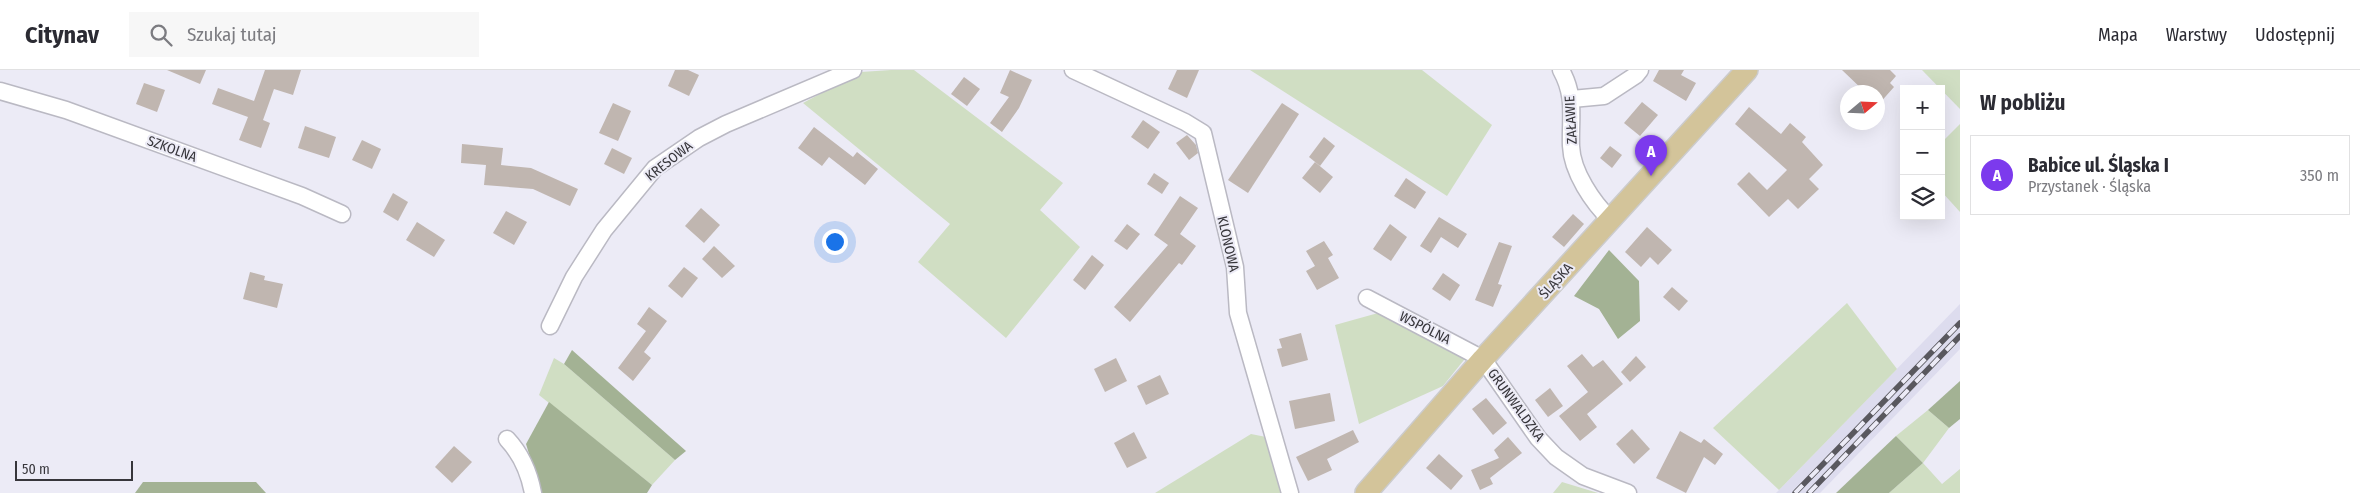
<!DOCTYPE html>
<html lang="pl">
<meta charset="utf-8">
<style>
body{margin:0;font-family:"Fira Sans Condensed",sans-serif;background:#f7f7f7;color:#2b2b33}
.controls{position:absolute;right:15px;top:15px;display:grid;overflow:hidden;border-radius:0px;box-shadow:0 5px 20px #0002}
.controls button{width:45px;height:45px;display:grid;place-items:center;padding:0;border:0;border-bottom:1px solid #e1e1e2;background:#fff;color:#2b2b33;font:25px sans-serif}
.compass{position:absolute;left:1840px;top:15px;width:45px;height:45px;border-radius:50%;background:#fff;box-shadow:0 5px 20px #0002;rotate:71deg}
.scale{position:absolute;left:15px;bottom:12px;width:118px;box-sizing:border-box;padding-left:5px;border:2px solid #37363b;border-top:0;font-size:14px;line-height:18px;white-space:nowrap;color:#37363b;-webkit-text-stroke:4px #ecebf6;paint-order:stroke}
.you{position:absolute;left:834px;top:171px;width:18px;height:18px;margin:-12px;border:4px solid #fff;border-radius:50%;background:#1a73e8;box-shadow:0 0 0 8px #1a73e833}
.badge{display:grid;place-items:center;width:32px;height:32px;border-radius:50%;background:#7c3aed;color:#fff;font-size:16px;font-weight:700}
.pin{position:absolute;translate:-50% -41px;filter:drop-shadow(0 1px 2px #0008)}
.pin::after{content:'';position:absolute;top:26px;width:18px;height:15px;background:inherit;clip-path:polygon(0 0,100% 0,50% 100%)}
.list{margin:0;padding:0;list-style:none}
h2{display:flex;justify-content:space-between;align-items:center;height:65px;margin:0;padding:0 20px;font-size:21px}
h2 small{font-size:16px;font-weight:400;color:#7c7c81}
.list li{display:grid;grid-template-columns:32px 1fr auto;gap:15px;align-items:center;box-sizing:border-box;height:80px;margin:0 10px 10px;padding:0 10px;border:1px solid #e1e1e2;border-radius:0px}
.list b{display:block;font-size:19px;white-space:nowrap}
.list p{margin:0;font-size:16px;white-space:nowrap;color:#7c7c81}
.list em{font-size:16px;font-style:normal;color:#7c7c81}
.icon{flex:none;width:28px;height:28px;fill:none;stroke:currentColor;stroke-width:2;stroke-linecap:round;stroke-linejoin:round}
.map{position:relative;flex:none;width:1960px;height:423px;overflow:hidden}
header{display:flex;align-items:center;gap:30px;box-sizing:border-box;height:70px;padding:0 25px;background:#fff;border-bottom:1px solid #e1e1e2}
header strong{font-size:24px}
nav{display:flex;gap:28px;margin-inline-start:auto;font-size:18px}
.search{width:350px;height:45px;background:#f7f7f7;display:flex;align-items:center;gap:12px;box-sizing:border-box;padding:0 18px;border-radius:0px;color:#7c7c81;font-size:19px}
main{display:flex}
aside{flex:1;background:#fff}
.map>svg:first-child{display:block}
</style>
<header>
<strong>Citynav</strong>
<div class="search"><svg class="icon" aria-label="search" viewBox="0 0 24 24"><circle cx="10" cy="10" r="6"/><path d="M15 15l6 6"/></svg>Szukaj tutaj</div>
<nav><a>Mapa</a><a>Warstwy</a><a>Udostępnij</a></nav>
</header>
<main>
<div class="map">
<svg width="1960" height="423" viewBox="0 0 1960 423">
<rect width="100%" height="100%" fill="#ecebf6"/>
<path fill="#dddcee" d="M1960,234v45l-140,144h-44z"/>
<g fill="#d0dec3">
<path d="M891,0h23l149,113 -23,27 40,37 -74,91 -88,-76 32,-38 -147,-121 58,-31z"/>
<path d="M1250,0h172l70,55 -45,71z"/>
<path d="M1922,0h38v39z"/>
<path d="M1960,54v88l-19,-21v-48z"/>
<path d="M1847,233l50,66 -118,121 -66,-62z"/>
<path d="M1396,238l80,37 -33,41 -84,38 -24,-99z"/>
<path d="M554,288l10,6 111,96 -23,25 -113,-90z"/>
<path d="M1928,340l21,18 -26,35 19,21 18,-15v24h-71l34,-30 -27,-27z"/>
<path d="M1251,364l15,3 16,56h-127z"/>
<path d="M1562,412l36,11h-45z"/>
</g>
<g fill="#a3b294">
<path d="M1609,180l30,31 1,40 -22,18 -19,-30 -25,-13z"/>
<path d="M572,280l114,101 -11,9 -111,-96z"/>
<path d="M1960,311v38l-11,9 -21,-18z"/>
<path d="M549,332l103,83 -5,8h-106l-15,-49z"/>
<path d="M1896,366l27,27 -34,30h-53z"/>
<path d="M143,412h113l10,11h-131z"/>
</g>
<g fill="#c0b6b0">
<path d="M167,0h39l-6,14z"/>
<path d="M265,0h36l-8,25 -19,-6 -11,31 7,3 -9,25 -22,-8 9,-23 -36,-13 6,-16 36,13z"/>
<path d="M675,0h13l11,5 -10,21 -21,-10z"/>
<path d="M1010,0l22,10 -13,28 -17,24 -12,-9 19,-26 -9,-4z"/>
<path d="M1177,0h22l-12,28 -19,-9z"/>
<path d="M1659,0h25l-3,5 15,8 -10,18 -33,-20z"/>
<path d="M1842,0h48l6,6 -6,7 4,4 -16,18v-13h-13z"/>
<path d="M964,7l16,12 -13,17 -16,-12z"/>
<path d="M144,13l21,7 -8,22 -21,-8z"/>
<path d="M1642,32l16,13 -18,21 -16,-13z"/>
<path d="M613,33l18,8 -13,30 -19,-8z"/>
<path d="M1282,33l17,11 -51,79 -20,-13z"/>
<path d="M1749,37l32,27 9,-11 16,14 -4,5 21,23 -14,14 10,10 -21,20 -10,-10 -19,18 -32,-33 12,-12 18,18 20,-20 -52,-46z"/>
<path d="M1143,50l17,12 -12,17 -17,-12z"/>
<path d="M305,56l31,11 -7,21 -31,-10z"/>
<path d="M814,57l39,30 4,-5 21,17 -13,16 -36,-28 -7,9 -24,-18z"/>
<path d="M1187,65l9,10 2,8 -9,7 -13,-17z"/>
<path d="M1324,67l11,9 -15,20 -11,-9z"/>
<path d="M362,70l19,9 -9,20 -20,-9z"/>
<path d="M462,74l41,4 -2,17 30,3 47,21 -8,17 -37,-17 -49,-4 2,-20 -25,-2z"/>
<path d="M1610,76l12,9 -10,13 -12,-10z"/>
<path d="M612,78l20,10 -8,16 -20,-10z"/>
<path d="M1315,92l18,15 -13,16 -18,-15z"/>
<path d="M1154,103l15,10 -7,11 -15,-10z"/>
<path d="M1406,108l20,14 -11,17 -21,-13z"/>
<path d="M393,123l15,9 -10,19 -15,-9z"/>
<path d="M1180,126l18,12 -18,26 16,12 -14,19 -3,-2 -49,59 -16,-15 54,-62 -14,-10z"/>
<path d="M701,138l19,17 -16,18 -19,-17z"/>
<path d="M506,141l21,11 -13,23 -21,-12z"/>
<path d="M1573,144l11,10 -20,23 -12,-10z"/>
<path d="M1439,147l28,17 -9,14 -17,-11 -10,16 -11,-7z"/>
<path d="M417,152l28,18 -11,17 -28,-17z"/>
<path d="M1127,154l13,10 -13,16 -13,-9z"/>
<path d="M1390,154l17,13 -16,24 -18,-12z"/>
<path d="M1647,157l25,23 -14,15 -8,-8 -9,10 -16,-15z"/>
<path d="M1324,171l9,14 -5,3 11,20 -22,12 -11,-19 9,-5 -9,-15z"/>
<path d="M1499,172l13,4 -14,38 4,1 -9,22 -18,-7z"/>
<path d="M714,176l21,20 -13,12 -20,-19z"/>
<path d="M1092,185l12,10 -19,25 -12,-10z"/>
<path d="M684,197l14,11 -16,20 -14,-12z"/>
<path d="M250,202l15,4 -1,4 19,4 -6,24 -34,-9z"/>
<path d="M1443,203l17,12 -10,16 -18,-12z"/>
<path d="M1672,217l16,14 -9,10 -16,-14z"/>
<path d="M649,237l18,14 -23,31 7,6 -18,23 -15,-13 28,-37 -9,-7z"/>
<path d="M1301,263l7,27 -26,7 -5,-18 5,-1 -3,-9z"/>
<path d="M1582,284l11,13 10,-7 20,24 -36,30 10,13 -17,14 -21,-25 29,-24 -21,-26z"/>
<path d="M1636,286l10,11 -16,15 -9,-10z"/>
<path d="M1116,288l11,23 -22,11 -11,-23z"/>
<path d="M1160,305l9,19 -23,11 -9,-19z"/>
<path d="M1550,318l13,18 -15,11 -13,-17z"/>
<path d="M1330,323l5,28 -40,8 -6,-28z"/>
<path d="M1486,328l21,25 -14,12 -21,-26z"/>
<path d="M1632,359l18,20 -16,15 -18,-20z"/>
<path d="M1353,360l6,12 -32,17 5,11 -24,11 -12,-24z"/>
<path d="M1680,361l21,12 3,-4 19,15 -8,11 -11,-8 -18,36 -30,-15z"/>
<path d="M1134,362l13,26 -20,10 -13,-25z"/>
<path d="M1508,367l14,16 -32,25 3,6 -13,6 -9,-20 28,-12 -5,-8z"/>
<path d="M454,376l18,16 -20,21 -17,-16z"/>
<path d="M1439,384l24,22 -12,14 -25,-22z"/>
</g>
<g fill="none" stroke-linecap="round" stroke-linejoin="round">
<g stroke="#bab9c3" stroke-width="19">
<g id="minor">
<path d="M1073,0l112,52 18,11 32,134 3,46 52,180"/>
<path d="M1561,0c15,27 9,47 10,76 1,26 22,57 40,74"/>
<path d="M0,21l66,19 236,86 40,18"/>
<path d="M1572,29l32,-3 32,-21 4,-5"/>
<path d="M1367,228l116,61 55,79 18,19 27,19 45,17"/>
<path d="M550,256l24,-49 30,-47 51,-62 44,-30 27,-14 127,-54"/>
<path d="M507,369c15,16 22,33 26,54"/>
</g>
</g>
<g stroke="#cbcbcc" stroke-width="24">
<path id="major" d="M1366,423l117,-134 264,-289"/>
</g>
<use href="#minor" stroke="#fff" stroke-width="16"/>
<use href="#major" stroke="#d3c49a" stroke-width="21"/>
<g stroke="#59585e" stroke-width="5.5">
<g id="rail">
<path d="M1795,423l165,-170"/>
<path d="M1809,423l151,-157"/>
</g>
</g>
<use href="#rail" stroke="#ecebf6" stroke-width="4" stroke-dasharray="11" stroke-linecap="butt"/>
</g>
<g text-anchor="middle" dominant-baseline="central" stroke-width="4" stroke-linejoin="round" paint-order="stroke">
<g font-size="14" fill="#37363b" stroke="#ecebf6">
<text transform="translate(1571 50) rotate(-93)">ZAŁAWIE</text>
<text transform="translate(172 79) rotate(20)">SZKOLNA</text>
<text transform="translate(669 91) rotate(-38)">KRESOWA</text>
<text transform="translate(1228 174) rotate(77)">KLONOWA</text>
<text transform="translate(1556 211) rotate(-48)">ŚLĄSKA</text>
<text transform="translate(1425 258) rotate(27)">WSPÓLNA</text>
<text transform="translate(1516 335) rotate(54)">GRUNWALDZKA</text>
</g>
</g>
</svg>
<div class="controls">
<button>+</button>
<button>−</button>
<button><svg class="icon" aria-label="layers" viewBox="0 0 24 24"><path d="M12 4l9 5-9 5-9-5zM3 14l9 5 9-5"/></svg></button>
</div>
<svg class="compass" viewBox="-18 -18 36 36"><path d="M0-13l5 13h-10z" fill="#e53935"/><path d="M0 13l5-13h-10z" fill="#7c7c81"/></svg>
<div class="scale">50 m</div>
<div class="you"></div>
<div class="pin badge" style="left:1651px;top:106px">A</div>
</div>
<aside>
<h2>W pobliżu<small></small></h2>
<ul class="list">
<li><span class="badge">A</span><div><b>Babice ul. Śląska I</b><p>Przystanek · Śląska</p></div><em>350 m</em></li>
</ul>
</aside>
</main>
